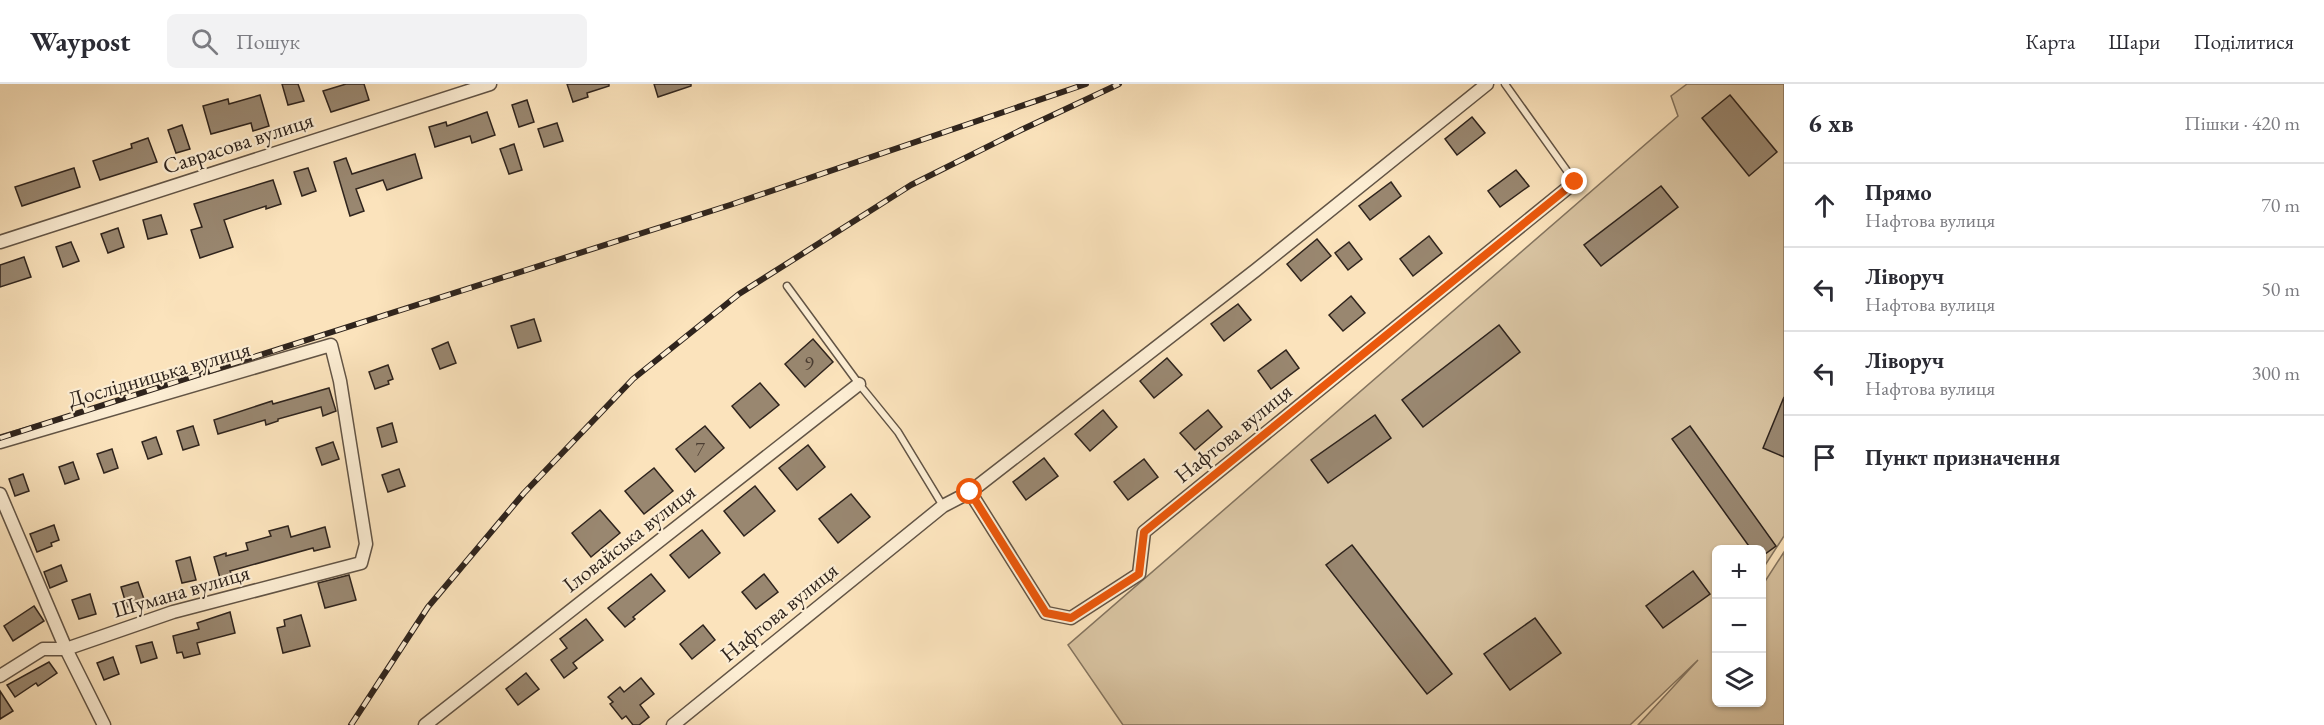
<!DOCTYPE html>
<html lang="uk">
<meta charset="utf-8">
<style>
body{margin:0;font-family:"EB Garamond",serif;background:#f2f2f3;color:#2b2b33}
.controls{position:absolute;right:18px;bottom:18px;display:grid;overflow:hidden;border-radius:9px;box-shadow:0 2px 4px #0004}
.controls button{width:54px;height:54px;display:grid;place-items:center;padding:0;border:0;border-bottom:2px solid #e1e1e2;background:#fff;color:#2b2b33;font:30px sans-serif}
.stop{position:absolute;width:18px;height:18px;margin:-14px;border:4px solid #ea580c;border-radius:50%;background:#fff}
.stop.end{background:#ea580c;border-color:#fff;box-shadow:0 2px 6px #0008}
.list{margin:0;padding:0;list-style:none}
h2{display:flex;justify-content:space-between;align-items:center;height:78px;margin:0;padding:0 24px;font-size:26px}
h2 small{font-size:20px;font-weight:400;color:#7c7c81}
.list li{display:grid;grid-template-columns:39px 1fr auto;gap:18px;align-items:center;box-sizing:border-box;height:84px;padding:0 24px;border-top:2px solid #e1e1e2}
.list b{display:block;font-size:22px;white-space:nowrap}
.list p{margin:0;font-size:20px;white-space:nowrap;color:#7c7c81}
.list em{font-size:20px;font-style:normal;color:#7c7c81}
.icon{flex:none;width:33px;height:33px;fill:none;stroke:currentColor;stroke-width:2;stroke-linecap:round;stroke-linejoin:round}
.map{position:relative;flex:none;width:1784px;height:641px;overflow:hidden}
header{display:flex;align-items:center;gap:36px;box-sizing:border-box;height:84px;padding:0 30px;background:#fff;border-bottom:2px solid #e1e1e2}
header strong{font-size:28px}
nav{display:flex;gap:33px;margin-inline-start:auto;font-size:21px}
.search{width:420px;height:54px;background:#f2f2f3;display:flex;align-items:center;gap:15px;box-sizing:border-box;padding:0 21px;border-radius:9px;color:#7c7c81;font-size:22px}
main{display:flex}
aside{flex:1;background:#fff}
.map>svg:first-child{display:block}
</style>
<header>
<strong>Waypost</strong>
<div class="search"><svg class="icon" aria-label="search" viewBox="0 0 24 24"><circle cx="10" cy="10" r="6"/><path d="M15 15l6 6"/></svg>Пошук</div>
<nav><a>Карта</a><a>Шари</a><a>Поділитися</a></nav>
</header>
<main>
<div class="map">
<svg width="1784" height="641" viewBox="0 0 1784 641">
<rect width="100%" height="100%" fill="#fbe3bc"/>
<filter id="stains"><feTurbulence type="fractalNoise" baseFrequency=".00333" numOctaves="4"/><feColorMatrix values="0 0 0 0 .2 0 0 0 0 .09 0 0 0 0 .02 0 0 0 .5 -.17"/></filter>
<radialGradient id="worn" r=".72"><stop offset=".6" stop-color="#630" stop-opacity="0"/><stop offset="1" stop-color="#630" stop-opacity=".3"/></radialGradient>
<path fill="#d8c3a1" stroke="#84745f" stroke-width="1.5" d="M1687,0h97v452l-22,34v-20h-46v89l-3,5 3,-2v60h46v-116l22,-34v173h-146l60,-65 -68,65h-507l-55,-80 610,-529 -7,-20z"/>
<g fill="#998770" stroke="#2f241d" stroke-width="1.5">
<path d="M282,0h16l6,17 -16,4z"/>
<path d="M346,0h18l5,16 -38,12 -8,-21z"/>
<path d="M567,0h42v2l-22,7 1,4 -15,5z"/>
<path d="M654,0h37v2l-33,11z"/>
<path d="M260,11l9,31 -16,5 -2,-8 -40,11 -8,-28 25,-7 1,5z"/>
<path d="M1730,11l47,57 -28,24 -47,-58z"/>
<path d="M527,16l7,22 -15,5 -7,-22z"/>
<path d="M487,28l8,23 -23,8 -2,-7 -35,11 -6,-20 17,-5 1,4z"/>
<path d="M1472,33l13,16 -28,22 -12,-16z"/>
<path d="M557,39l6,18 -19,6 -6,-18z"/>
<path d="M182,41l8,24 -14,4 -8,-23z"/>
<path d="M148,54l9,24 -57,18 -7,-19 39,-13 -1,-4z"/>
<path d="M514,60l8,26 -13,4 -9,-25z"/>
<path d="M415,70l7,24 -35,12 -4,-10 -27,9 8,22 -14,5 -16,-54 12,-4 6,16z"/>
<path d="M74,84l6,19 -58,19 -7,-19z"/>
<path d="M308,84l8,23 -14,5 -8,-24z"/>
<path d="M1516,86l13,16 -29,21 -12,-16z"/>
<path d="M273,96l8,24 -15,5v-3l-42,14 9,27 -33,11 -9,-28 11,-3 -8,-23z"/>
<path d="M1391,98l10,14 -31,24 -11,-14z"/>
<path d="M1661,102l17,21 -77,59 -17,-21z"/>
<path d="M161,131l6,19 -19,5 -5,-19z"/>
<path d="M118,144l6,19 -16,6 -7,-19z"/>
<path d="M1429,152l13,17 -29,23 -13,-17z"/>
<path d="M1317,155l14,17 -30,25 -14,-17z"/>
<path d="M71,158l8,19 -16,6 -7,-20z"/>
<path d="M1349,158l13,17 -14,11 -13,-17z"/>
<path d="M24,173l7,20 -31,10v-22z"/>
<path d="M1351,212l14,17 -22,18 -14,-16z"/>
<path d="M1238,220l13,16 -27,21 -13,-17z"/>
<path d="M534,235l7,22 -23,7 -7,-22z"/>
<path d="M1499,241l21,27 -97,75 -21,-27z"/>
<path d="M813,255l20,23 -28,25 -20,-23z"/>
<path d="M448,258l8,21 -16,6 -8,-20z"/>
<path d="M1286,266l13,18 -28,21 -13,-18z"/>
<path d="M1167,274l15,17 -28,23 -14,-17z"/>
<path d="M388,281l5,14 -5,2 1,3 -14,5 -6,-17z"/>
<path d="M760,299l19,22 -29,23 -18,-22z"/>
<path d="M329,304l7,23 -13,5 -2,-9 -43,12v2l-12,4 -1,-5 -47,14 -4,-14 58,-19 1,3z"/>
<path d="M1784,313v60l-21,-9z"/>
<path d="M1103,326l14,17 -27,24 -15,-17z"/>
<path d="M1208,326l14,17 -27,23 -15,-17z"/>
<path d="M1375,331l16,23 -63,45 -17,-23z"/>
<path d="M392,339l5,19 -15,5 -5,-19z"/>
<path d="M193,342l6,19 -16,5 -6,-19z"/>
<path d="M705,342l19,22 -29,24 -19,-23z"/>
<path d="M1690,342l86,120 -15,11v-8h-10l-79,-110z"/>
<path d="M156,353l6,17 -14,5 -6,-17z"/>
<path d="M333,358l6,17 -17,6 -6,-17z"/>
<path d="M808,361l17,22 -28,23 -18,-22z"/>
<path d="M112,365l6,19 -14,5 -7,-19z"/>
<path d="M1044,374l14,18 -32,24 -13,-18z"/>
<path d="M1144,375l14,18 -30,23 -14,-18z"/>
<path d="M73,378l6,17 -14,5 -6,-17z"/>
<path d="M654,384l19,23 -29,23 -19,-23z"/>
<path d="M399,385l6,17 -17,6 -6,-17z"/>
<path d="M23,390l6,17 -14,5 -6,-17z"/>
<path d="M755,402l20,25 -31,25 -20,-25z"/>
<path d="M851,410l19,23 -32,26 -19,-24z"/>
<path d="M600,426l20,23 -29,24 -19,-24z"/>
<path d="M54,441l5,15 -8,3 1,3 -15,6 -7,-18z"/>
<path d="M288,442l3,11 34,-10 5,20 -16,4 -1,-3 -83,23 2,4 -12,3 -6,-21 12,-4v3l22,-6 -2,-7 25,-7 -2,-5z"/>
<path d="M702,446l18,23 -31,25 -19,-23z"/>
<path d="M1352,461l100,129 -25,20 -101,-129z"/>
<path d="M190,473l6,23 -14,3 -6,-22z"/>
<path d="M61,481l6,16 -17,7 -6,-16z"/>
<path d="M1693,487l17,23 -47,34 -17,-22z"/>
<path d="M651,490l14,17 -32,26 2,2 -10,8 -17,-19z"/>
<path d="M764,490l14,18 -22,17 -14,-17z"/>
<path d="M349,491l7,25 -31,8 -7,-25z"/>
<path d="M138,498l7,20 -18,5 -6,-20z"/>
<path d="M90,510l6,20 -17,5 -7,-19z"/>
<path d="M34,522l10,15 -31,20 -9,-15z"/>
<path d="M230,528l5,21 -38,10 3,11 -16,4 -2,-6 -5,1 -4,-17 26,-7 -2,-6z"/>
<path d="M301,531l9,31 -27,7 -6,-25 8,-2 -1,-6z"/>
<path d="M1535,534l26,35 -51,37 -26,-36z"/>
<path d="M586,535l17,21 -30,23 4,5 -13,10 -13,-18 16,-12 -7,-9z"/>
<path d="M703,541l12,15 -23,19 -12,-15z"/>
<path d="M152,558l5,16 -16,5 -5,-17z"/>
<path d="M113,573l6,17 -15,6 -7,-17z"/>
<path d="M49,578l8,11 -19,13 -2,-3 -21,14 -8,-12z"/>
<path d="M526,589l13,16 -21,16 -12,-16z"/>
<path d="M641,594l13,16 -14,11 9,12 -10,8h-6l-7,-9 -4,3 -12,-15 3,-2 -5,-5 12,-10 4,5z"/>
<path d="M0,607l13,20 -13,8z"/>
</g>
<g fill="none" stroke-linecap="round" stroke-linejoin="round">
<g stroke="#625445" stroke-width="9">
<g id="service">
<path d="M1505,0l70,98"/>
<path d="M787,202l72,98 39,48 45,74"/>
</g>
</g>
<g stroke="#625445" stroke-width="15">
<g id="minor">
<path d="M0,158l490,-158"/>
<path d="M0,358l331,-97 9,36 26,163 -5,19 -188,49 -107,37h-23l-43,27"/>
<path d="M970,408l76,121 25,5 68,-44 5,-42 431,-350"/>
<path d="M0,410l66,155 38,76"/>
<path d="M425,641l434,-341"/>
<path d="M673,641l270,-219 27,-14 286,-222 231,-186"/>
</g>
</g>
<use href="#service" stroke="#fcedd3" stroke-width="6"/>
<use href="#minor" stroke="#fcedd3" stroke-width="12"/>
<g stroke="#2f241d" stroke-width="6">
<g id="rail">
<path d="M0,354l730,-233 356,-121"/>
<path d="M351,641l77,-118 96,-114 109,-114 106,-85 172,-109 110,-55 98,-46"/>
</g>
</g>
<use href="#rail" stroke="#fcedd3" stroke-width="4" stroke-dasharray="11" stroke-linecap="butt"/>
</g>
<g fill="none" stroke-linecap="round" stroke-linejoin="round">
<path stroke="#ea580c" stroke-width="8" d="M970,408l76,121 25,5 68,-44 5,-42 431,-350"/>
</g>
<g text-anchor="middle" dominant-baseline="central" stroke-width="4.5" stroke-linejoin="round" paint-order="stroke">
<g font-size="20" fill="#4a3d32">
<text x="809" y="279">9</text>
<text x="700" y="365">7</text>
</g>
<g font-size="22" fill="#2f241d" stroke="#fcedd3">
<text transform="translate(238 59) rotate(-18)">Саврасова вулиця</text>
<text transform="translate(159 290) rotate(-16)">Дослідницька вулиця</text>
<text transform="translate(1233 349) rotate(-39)">Нафтова вулиця</text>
<text transform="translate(629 454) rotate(-38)">Іловайська вулиця</text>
<text transform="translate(181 507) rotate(-16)">Шумана вулиця</text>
<text transform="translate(779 528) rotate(-39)">Нафтова вулиця</text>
</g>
</g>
<rect width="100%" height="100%" filter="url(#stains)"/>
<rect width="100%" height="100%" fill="url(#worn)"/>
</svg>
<div class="controls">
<button>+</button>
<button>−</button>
<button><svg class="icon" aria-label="layers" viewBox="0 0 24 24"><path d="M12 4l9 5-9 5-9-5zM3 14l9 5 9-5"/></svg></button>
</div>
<div class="stop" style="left:970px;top:408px"></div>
<div class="stop end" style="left:1575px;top:98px"></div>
</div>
<aside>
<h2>6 хв<small>Пішки · 420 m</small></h2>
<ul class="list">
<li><svg class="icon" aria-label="ahead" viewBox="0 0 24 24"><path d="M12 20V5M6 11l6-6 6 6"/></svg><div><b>Прямо</b><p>Нафтова вулиця</p></div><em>70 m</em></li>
<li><svg class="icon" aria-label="left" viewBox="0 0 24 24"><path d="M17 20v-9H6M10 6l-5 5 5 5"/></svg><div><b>Ліворуч</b><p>Нафтова вулиця</p></div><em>50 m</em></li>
<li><svg class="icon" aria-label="left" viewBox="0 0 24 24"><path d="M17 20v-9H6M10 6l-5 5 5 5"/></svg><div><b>Ліворуч</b><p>Нафтова вулиця</p></div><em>300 m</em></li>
<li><svg class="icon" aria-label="arrive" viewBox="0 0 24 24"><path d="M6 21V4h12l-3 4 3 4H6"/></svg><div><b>Пункт призначення</b></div></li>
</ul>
</aside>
</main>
